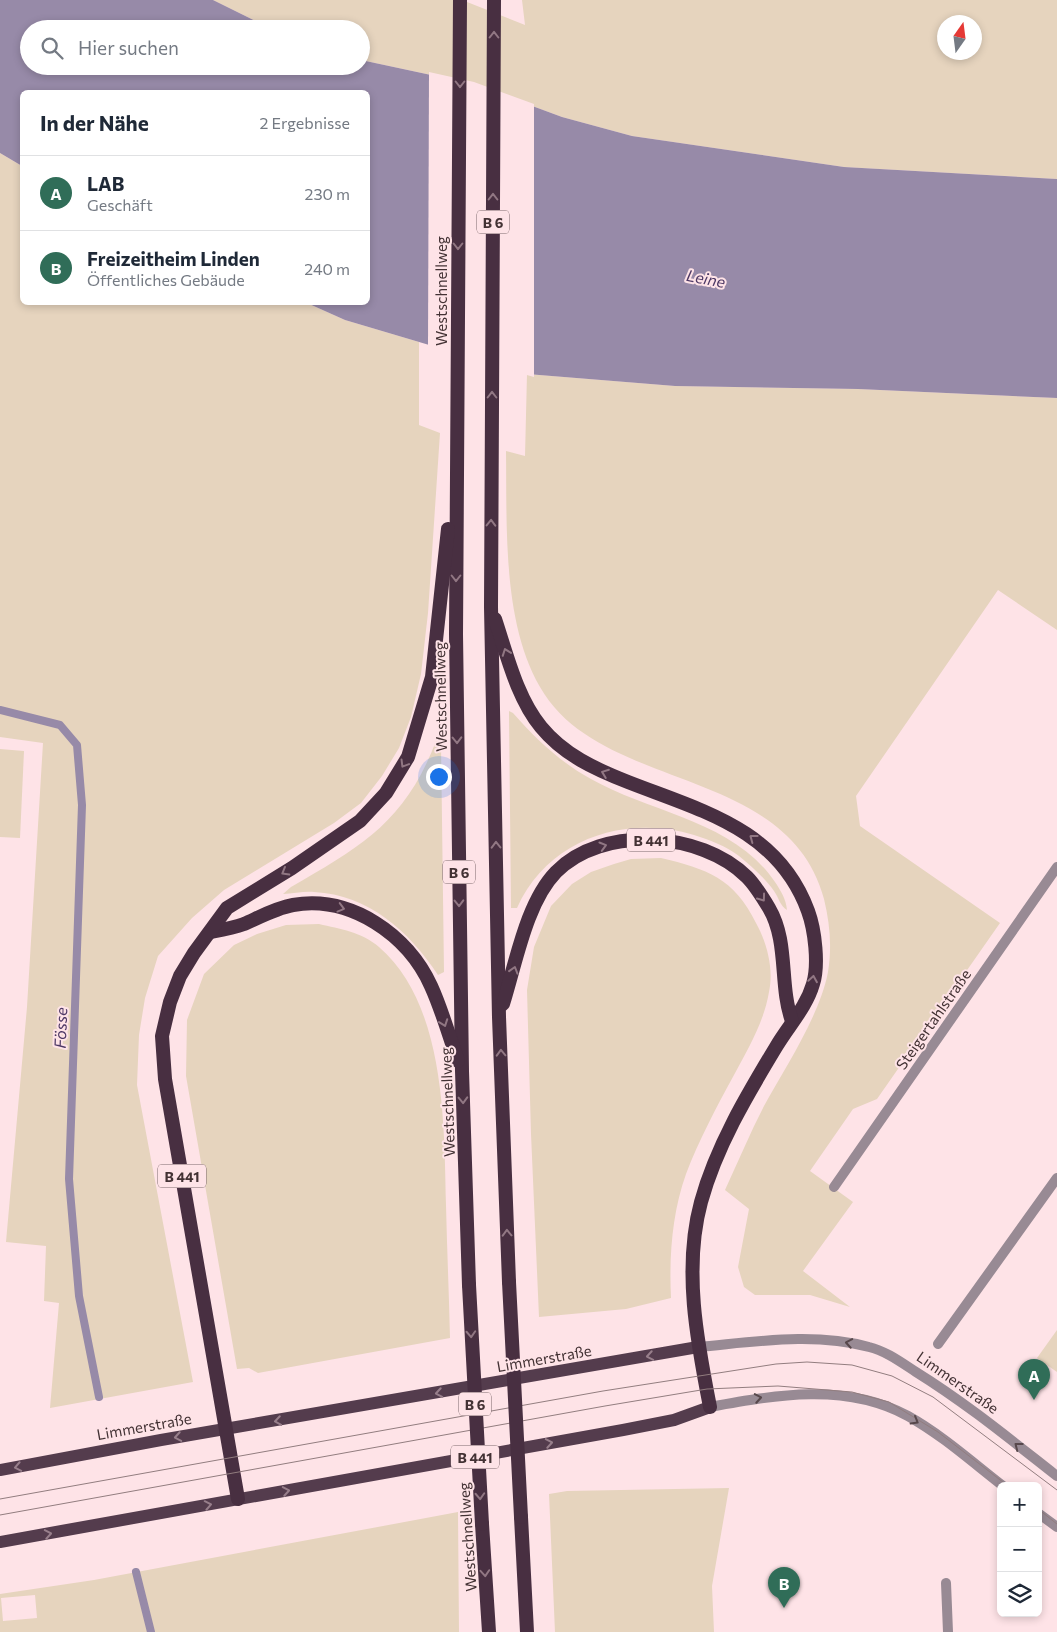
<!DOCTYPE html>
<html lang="de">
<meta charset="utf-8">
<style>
body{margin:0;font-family:Commissioner,sans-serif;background:#f6f6f7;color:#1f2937}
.controls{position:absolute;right:15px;bottom:15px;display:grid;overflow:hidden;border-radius:8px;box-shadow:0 2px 8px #0003}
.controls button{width:45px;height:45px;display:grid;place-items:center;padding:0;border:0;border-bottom:1px solid #e0e1e3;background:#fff;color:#1f2937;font:25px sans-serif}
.compass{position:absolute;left:937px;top:15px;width:45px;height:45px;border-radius:50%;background:#fff;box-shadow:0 2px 8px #0003;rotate:14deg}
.you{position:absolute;left:438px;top:776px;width:18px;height:18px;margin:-12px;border:4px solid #fff;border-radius:50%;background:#1a73e8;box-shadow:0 0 0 8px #1a73e833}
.badge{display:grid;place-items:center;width:32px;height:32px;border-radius:50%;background:#306d58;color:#fff;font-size:16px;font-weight:700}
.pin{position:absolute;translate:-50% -41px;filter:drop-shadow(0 1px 2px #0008)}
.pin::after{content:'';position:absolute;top:26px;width:18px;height:15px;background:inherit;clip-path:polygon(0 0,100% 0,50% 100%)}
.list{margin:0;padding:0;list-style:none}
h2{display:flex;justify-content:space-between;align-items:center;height:65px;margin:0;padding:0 20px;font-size:21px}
h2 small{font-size:16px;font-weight:400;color:#747a83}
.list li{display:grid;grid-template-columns:32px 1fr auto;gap:15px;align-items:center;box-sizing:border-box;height:75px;padding:0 20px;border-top:1px solid #e0e1e3}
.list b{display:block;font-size:19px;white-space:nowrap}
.list p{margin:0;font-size:16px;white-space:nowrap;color:#747a83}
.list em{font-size:16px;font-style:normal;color:#747a83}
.icon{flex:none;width:28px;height:28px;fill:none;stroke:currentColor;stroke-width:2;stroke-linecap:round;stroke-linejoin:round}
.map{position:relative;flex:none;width:1057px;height:1632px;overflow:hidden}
.search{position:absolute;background:#fff;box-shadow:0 2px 8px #0003;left:20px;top:20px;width:350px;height:55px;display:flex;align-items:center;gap:12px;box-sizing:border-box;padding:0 18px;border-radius:28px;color:#747a83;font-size:19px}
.panel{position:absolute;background:#fff;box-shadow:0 2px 8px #0003;left:20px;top:90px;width:350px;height:215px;border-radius:8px}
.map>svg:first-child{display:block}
</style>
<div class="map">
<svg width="1057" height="1632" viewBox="0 0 1057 1632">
<rect width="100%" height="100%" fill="#fee3e7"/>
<g fill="#e6d4be" fill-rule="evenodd">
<path d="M213,0h249l63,25 -3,-25h535v179l-213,-12 -212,-31 -70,-19 -89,-33 -112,-24v-31h-89zM944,22h30v30h-30z"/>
<path d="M0,153l22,13v136l285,1 38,17 74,22v83l21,8 -12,180 -7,61 -10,43 -12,31 -17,28 -21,27 -27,20 -110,67 -32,28 -34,38 -13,42 -6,37 -2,50 56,297 -143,26 9,-105 -15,-2 2,-55 -40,-4 21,-235 16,-264 -43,-6z"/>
<path d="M527,374l148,12 183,3 199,9v232l-59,-40 -142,206 4,30 140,97 -123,176 -24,10 -43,62 43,31 -50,69 47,36 -40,-12h-55l-11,-8 -6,-20 11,-58 -24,-19c13,-28 25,-57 39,-84 21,-38 56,-91 64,-134 4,-25 2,-48 -4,-73 -36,-135 -224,-106 -284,-212 -38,-66 -33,-162 -34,-236l19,5z"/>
<path d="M509,711l4,2c23,26 47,49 78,66 60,34 143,42 184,103 6,9 11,17 12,28 -7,-4 -8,-12 -13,-19 -9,-13 -23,-25 -35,-35 -13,-10 -29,-16 -45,-21 -69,-21 -146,4 -177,73h-6z"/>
<path d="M436,741l5,3 3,228 -6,3c-29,-44 -69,-80 -124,-83 -10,-1 -21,2 -31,2l8,-7c71,-41 114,-65 145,-146z"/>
<path d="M0,749l24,2 -4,87 -20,-1z"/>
<path d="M661,858c46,11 73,20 95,65 11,20 18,46 13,69 -5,30 -21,57 -35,83 -18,33 -35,65 -48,99 -14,39 -17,83 -15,124l-45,11 -87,8 -8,-183 -4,-144 7,-43 17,-41 21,-22 19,-12 23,-8 17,-5z"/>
<path d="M319,924c21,5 43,8 60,23 67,58 65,177 67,258 1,44 3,89 4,133l-192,35 -9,-5 -12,1 -51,-293 1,-56 17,-46 30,-29 23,-11 29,-9z"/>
<path d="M1057,1330v42l-20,-14z"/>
<path d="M729,1488l-17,98 2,46h-159l-6,-138 18,-3z"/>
<path d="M458,1512l1,120h-459v-38l94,-14zM35,1595l2,23 -34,3 -2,-23z"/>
</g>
<path fill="#978aa8" d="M0,0h213l59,29h-243v37h332v-6l112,24 89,33 70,19 212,31 213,12v219l-199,-9 -183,-3 -148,-12 -182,-54 -38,-17 61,-1v-210h-346v74l-22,-13z"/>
<path fill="#fee3e7" d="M429,72l45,10 60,22v273l-106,-30z"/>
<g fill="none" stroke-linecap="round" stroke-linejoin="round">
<g stroke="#978aa8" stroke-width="8">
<path d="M0,710l60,15 17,20 5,60 -13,374 10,117 20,101"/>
<path d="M136,1572l15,60"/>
</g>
<g stroke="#988a94" stroke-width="10">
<path d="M834,1187l223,-320"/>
<path d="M938,1344l119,-166"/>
<path d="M946,1583l2,49"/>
</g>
<g stroke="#988a94" stroke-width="10">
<path d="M698,1347c57,-5 115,-15 171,0 17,4 33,16 47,25 50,31 95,68 141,104"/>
<path d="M710,1407c65,-12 136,-25 198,9 34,19 64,46 95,70"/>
<path d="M1038,1513l19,14"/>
</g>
<g stroke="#543c4d" stroke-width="12">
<path d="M0,1470l161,-30 537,-93"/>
<path d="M0,1542l623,-112 51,-10 36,-13"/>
</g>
<g stroke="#482f41" stroke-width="14">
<path d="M460,0l-4,634 6,437 7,214"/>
<path d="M494,0l-3,607 8,410 10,265"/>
<path d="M495,619c12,36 22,79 46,108 23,28 54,42 87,55 74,29 150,47 180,129 7,19 11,54 5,73 -7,24 -24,41 -37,63 -29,48 -60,100 -75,155 -18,66 -4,139 9,205"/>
<path d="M210,932c11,-2 23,-4 34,-8 16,-7 32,-16 49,-19 58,-10 115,30 138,81 11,24 18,50 27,75"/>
<path d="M503,1004c13,-41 23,-101 53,-132 46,-47 145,-41 191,5 8,8 16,21 22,31 20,34 10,77 23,113"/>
<path d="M238,1499l-73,-420 -3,-43 8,-34 10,-26 14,-23 33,-45 65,-40 68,-47 26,-28 22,-36 24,-80 16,-148"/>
<path d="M521,1517l6,115"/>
<path d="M482,1524l7,108"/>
</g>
<g stroke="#927d7f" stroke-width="1">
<path d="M0,1499l603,-108 173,-27 31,-2 45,3 40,11 41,21 124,93"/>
<path d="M1038,1509l19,15"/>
<path d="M0,1515l605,-109 102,-17 71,-3 74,6 37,10 49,30 70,54"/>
</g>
<g stroke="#482f41" stroke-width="14">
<path d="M509,1282l12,235"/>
<path d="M469,1285l13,239"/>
</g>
</g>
<defs><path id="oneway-chevron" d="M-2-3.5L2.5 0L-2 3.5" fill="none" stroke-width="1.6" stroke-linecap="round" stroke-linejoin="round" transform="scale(1.25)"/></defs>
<g stroke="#917783">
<use href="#oneway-chevron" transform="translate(494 35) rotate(-90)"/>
<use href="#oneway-chevron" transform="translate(460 84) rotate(90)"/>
<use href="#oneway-chevron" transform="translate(493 197) rotate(-90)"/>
<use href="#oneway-chevron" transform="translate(458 246) rotate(90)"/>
<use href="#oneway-chevron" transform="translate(492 395) rotate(-90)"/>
<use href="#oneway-chevron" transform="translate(491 523) rotate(-89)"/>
<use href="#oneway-chevron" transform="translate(456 578) rotate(90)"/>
<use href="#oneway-chevron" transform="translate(506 652) rotate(-110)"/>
<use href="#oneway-chevron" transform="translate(457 740) rotate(89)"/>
<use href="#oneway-chevron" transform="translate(404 764) rotate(121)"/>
<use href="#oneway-chevron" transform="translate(605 773) rotate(-159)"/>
<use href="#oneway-chevron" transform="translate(753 838) rotate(-143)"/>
<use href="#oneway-chevron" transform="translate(496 845) rotate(-91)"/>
<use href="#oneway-chevron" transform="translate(603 846) rotate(-16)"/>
<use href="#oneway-chevron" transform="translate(285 872) rotate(150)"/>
<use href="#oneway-chevron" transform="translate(762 898) rotate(54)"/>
<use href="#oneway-chevron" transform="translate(459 903) rotate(89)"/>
<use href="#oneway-chevron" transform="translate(341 908) rotate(15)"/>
<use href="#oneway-chevron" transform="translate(514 970) rotate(-73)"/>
<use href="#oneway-chevron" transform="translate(813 979) rotate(-81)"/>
<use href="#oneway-chevron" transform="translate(444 1023) rotate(70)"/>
<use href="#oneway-chevron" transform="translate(501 1053) rotate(-92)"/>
<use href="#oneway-chevron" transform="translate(463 1100) rotate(88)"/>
<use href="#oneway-chevron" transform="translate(507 1233) rotate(-92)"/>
<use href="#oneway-chevron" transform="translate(471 1334) rotate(87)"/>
<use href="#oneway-chevron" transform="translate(480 1496) rotate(87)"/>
<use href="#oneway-chevron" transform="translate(485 1573) rotate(86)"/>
</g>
<g stroke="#58484c">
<use href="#oneway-chevron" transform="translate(849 1343) rotate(-170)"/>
<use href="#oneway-chevron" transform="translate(758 1398) rotate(-10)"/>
<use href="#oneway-chevron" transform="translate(915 1421) rotate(30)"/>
<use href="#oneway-chevron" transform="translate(1018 1446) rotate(-142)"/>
</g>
<g stroke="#987f8b">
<use href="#oneway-chevron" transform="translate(650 1356) rotate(170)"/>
<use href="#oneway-chevron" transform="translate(439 1393) rotate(170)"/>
<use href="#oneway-chevron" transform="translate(278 1421) rotate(171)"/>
<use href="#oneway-chevron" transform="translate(178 1437) rotate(170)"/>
<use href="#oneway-chevron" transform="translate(549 1443) rotate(-10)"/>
<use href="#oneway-chevron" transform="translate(18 1467) rotate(169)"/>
<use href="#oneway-chevron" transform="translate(286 1491) rotate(-10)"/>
<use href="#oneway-chevron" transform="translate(208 1505) rotate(-11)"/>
<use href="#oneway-chevron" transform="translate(48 1534) rotate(-10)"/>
</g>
<g text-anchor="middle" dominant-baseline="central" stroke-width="4" stroke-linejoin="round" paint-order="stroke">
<g fill="#fee3e7" stroke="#7b676a" stroke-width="1">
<rect x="477" y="210.5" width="32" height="23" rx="4"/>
<rect x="627" y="828.5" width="48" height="23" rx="4"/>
<rect x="443" y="860.5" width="32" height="23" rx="4"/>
<rect x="158" y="1164.5" width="48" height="23" rx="4"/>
<rect x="459" y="1392.5" width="32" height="23" rx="4"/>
<rect x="451" y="1445.5" width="48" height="23" rx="4"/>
</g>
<g font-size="14" font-weight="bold" fill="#433234">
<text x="493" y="222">B 6</text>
<text x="651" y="840">B 441</text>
<text x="459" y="872">B 6</text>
<text x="182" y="1176">B 441</text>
<text x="475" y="1404">B 6</text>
<text x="475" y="1457">B 441</text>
</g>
<g font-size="15" fill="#433234" stroke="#fee3e7">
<text transform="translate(441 291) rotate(-90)">Westschnellweg</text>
<text transform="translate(440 697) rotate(-91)">Westschnellweg</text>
<text transform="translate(933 1019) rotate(-55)">Steigertahlstraße</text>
<text transform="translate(447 1102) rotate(-92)">Westschnellweg</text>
<text transform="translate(544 1358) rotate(-10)">Limmerstraße</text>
<text transform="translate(958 1382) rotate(35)">Limmerstraße</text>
<text transform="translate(144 1426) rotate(-10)">Limmerstraße</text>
<text transform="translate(467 1537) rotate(-94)">Westschnellweg</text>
</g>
<g font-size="16" font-style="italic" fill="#4d3865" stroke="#fee3e7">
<text transform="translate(706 278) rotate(11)">Leine</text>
<text transform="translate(60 1028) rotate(-88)">Fösse</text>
</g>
</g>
</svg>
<div class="controls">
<button>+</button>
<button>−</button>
<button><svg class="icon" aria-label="layers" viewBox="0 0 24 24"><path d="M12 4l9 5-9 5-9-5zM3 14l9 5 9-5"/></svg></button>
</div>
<svg class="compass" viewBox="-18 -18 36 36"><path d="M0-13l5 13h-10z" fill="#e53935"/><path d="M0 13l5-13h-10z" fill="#747a83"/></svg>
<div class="you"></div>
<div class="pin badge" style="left:1034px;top:1400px">A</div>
<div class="pin badge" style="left:784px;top:1608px">B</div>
<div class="search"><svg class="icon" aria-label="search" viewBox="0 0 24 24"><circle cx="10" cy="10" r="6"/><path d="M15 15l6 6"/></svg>Hier suchen</div>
<section class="panel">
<h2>In der Nähe<small>2 Ergebnisse</small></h2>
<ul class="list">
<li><span class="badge">A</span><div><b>LAB</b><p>Geschäft</p></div><em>230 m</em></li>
<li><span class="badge">B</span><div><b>Freizeitheim Linden</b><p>Öffentliches Gebäude</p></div><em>240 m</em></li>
</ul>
</section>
</div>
